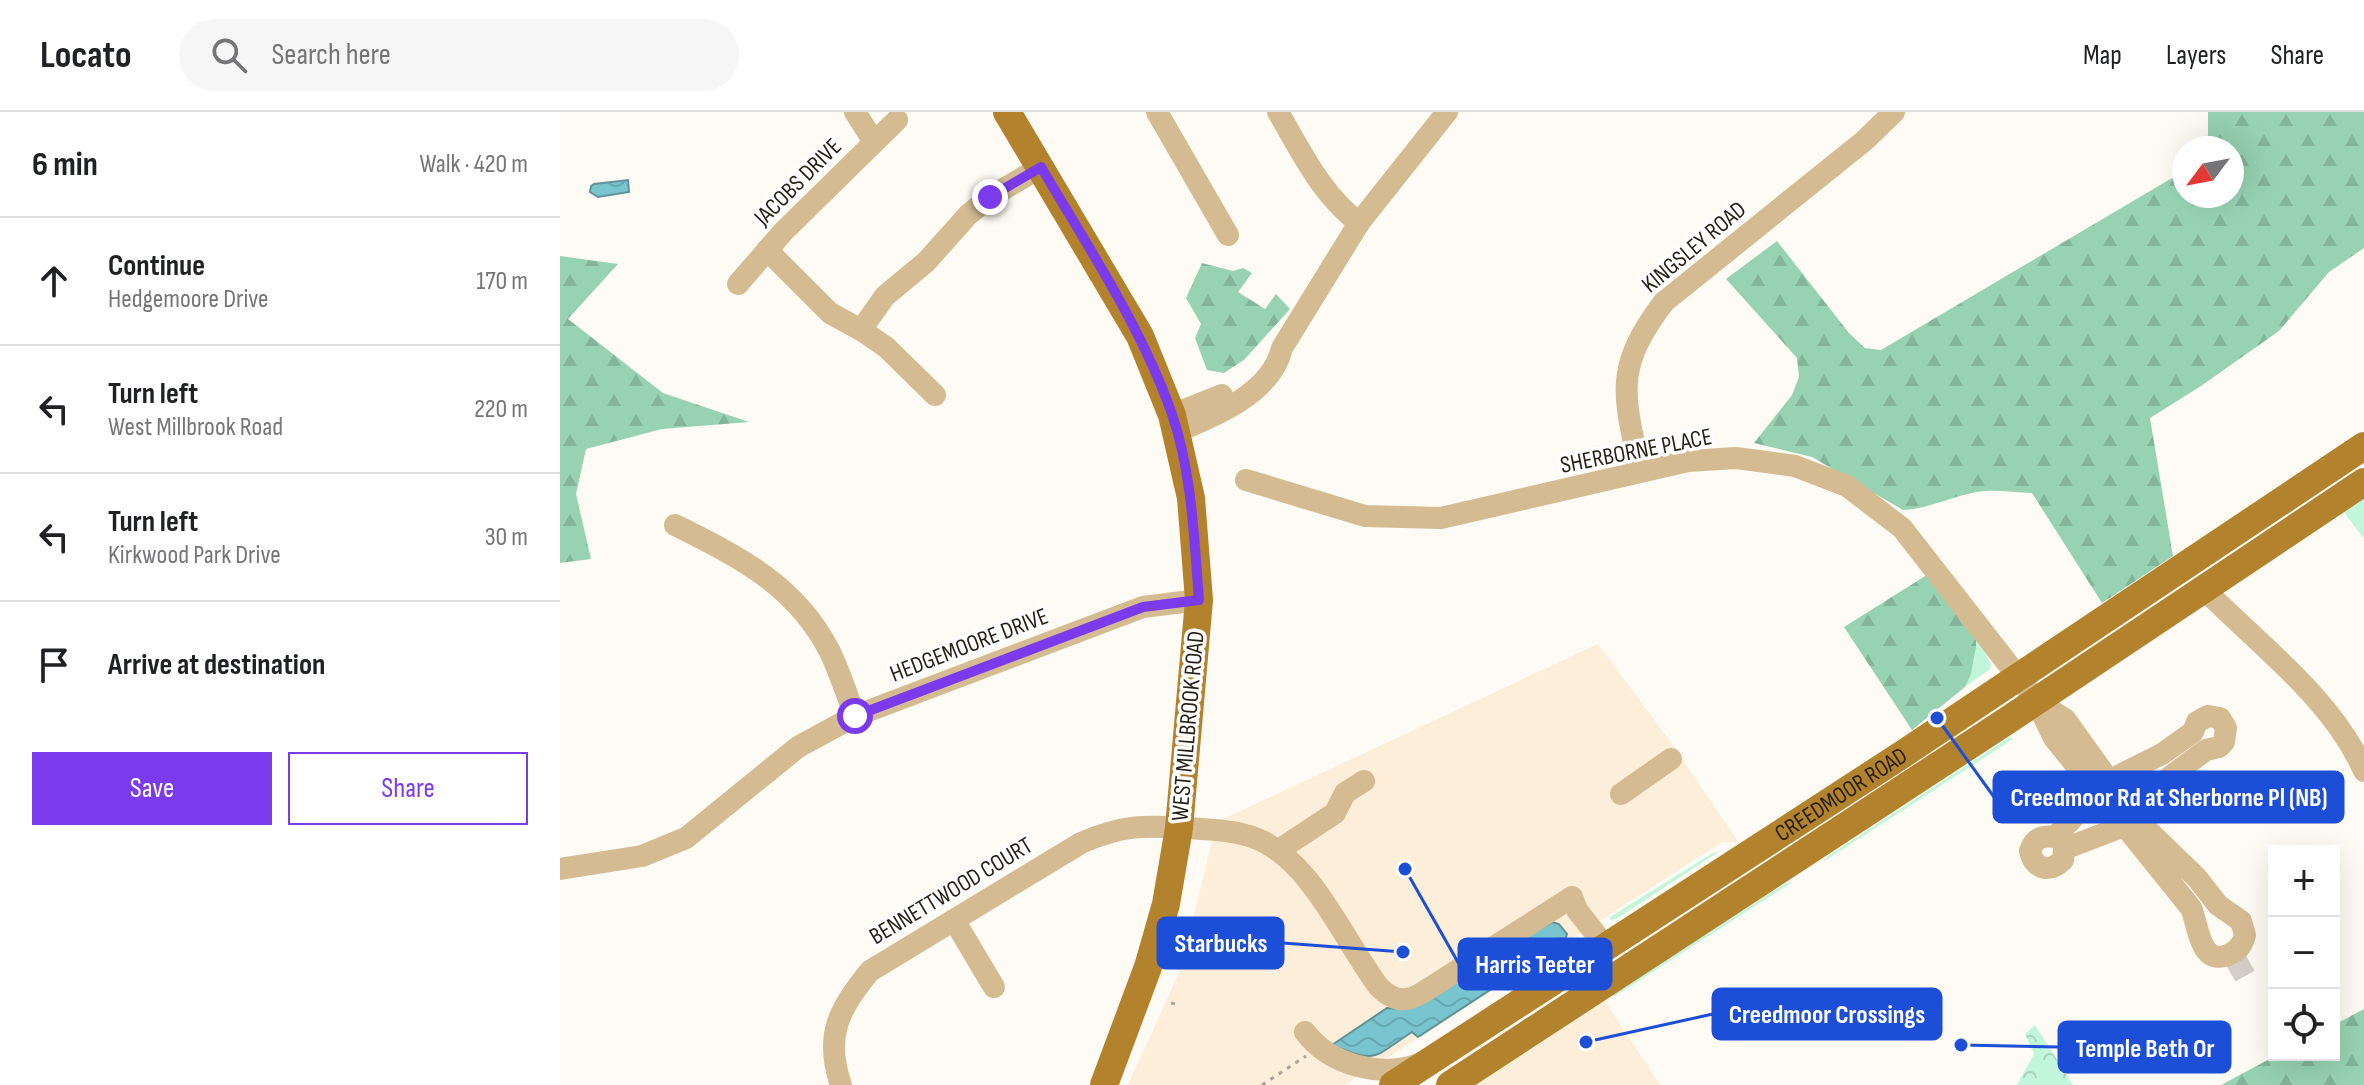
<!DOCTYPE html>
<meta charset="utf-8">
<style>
body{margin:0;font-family:"Sofia Sans Condensed",sans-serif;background:#f6f6f6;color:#202124}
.controls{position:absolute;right:24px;bottom:24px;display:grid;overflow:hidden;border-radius:0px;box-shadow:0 8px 32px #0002}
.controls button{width:72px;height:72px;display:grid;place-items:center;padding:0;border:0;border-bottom:2px solid #e0e0e0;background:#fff;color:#202124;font:40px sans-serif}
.compass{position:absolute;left:1612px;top:24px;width:72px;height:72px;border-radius:50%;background:#fff;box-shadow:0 8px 32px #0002;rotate:238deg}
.stop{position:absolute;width:24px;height:24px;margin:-18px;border:6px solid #7c3aed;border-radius:50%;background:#fff}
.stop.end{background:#7c3aed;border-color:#fff;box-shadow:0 2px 8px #0008}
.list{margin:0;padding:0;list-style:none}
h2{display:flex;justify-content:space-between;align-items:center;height:104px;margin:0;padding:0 32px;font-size:34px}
h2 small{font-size:26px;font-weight:400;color:#757577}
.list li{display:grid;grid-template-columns:52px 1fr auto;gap:24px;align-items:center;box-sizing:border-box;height:128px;padding:0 32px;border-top:2px solid #e0e0e0}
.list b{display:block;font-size:30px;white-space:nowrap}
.list p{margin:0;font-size:26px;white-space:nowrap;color:#757577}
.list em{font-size:26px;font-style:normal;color:#757577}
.actions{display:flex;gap:16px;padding:24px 32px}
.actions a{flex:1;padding:18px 0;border:2px solid #7c3aed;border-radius:0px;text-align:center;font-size:28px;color:#7c3aed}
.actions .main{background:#7c3aed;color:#fff}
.icon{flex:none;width:44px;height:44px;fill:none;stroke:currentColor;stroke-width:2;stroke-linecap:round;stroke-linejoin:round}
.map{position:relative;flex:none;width:1804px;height:973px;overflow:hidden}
header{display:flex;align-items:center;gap:48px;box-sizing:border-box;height:112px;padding:0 40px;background:#fff;border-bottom:2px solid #e0e0e0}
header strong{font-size:38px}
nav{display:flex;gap:44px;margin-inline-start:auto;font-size:28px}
.search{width:560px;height:72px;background:#f6f6f6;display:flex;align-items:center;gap:20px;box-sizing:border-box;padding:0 28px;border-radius:44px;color:#757577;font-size:30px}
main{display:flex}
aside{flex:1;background:#fff}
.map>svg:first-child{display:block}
</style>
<header>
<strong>Locato</strong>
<div class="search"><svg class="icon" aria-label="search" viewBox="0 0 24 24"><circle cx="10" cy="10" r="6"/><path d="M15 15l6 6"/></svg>Search here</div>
<nav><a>Map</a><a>Layers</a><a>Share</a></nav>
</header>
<main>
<aside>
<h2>6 min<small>Walk · 420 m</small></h2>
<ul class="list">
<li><svg class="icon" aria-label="ahead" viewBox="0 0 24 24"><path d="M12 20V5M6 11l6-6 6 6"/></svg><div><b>Continue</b><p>Hedgemoore Drive</p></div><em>170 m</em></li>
<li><svg class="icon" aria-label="left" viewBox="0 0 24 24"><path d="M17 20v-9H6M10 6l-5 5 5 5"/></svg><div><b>Turn left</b><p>West Millbrook Road</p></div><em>220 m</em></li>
<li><svg class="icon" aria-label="left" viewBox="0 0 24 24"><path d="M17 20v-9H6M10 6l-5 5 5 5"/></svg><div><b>Turn left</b><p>Kirkwood Park Drive</p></div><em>30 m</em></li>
<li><svg class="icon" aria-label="arrive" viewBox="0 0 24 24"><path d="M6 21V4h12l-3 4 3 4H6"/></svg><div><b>Arrive at destination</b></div></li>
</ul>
<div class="actions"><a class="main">Save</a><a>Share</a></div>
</aside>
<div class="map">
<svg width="1804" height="973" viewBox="0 0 1804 973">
<defs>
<pattern id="forest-firs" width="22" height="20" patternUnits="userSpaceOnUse" patternTransform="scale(2)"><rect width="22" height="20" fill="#97d3b3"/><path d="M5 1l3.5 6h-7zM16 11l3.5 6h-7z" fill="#82b599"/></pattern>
<pattern id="park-crowns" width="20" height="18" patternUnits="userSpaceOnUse" patternTransform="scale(2)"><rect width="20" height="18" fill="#c2f6da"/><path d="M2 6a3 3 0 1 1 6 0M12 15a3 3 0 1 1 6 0" fill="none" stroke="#a7d2ba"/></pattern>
<pattern id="water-waves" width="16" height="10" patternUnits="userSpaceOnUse" patternTransform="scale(2)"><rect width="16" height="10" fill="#78c4cf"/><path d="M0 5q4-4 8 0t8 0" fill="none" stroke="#68a8b1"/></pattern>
</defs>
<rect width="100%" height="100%" fill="#fefaf4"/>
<g fill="#fceed8">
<path d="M1038,532l71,96 70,103 -17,-1 -377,243h-217l52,-114 37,-149z"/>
<path d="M1044,888l56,85h-185z"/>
</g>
<g fill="#c2f6da">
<path d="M1804,385v42l-21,-28z"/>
<path d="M1416,520l15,33 -1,4 -25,18 9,-27z"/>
<path d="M1450,625l3,2 -190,123 5,-6z"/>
<path d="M1160,739l-104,68 -6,1v-3l101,-63z"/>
<path d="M1226,771h5l-176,113 -15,1 15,-4z"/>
</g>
<g fill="url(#forest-firs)">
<path d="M1648,0h156v136l-35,24 -50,59 -78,55 -51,32 23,138 -71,47 -70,-110c-15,0 -31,-3 -46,-2 -29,2 -55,18 -83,19l-91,-53 -58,-14 38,-48 7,-18 -2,-19 -71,-79 51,-38 72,92 16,15 16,2 291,-172 12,-10v28h48v-48h-28l4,-13z"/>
<path d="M0,144l58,8 -50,55 95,74 86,29 -87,7 -76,20 -10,45 15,65 -31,4z"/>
<path d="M642,151l31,8 10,-3 9,5 -14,19 27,17 11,-15 14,15 -46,51 -20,13 -17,-3 -12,-32 6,-14 -15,-26z"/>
<path d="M1370,461l46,59v15l-5,27 -6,13 -53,43 -68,-103z"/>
<path d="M1804,897v76h-143l56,-30h57v-30z"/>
</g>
<path fill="url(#park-crowns)" d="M1475,913l38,60h-56l17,-31 -9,-20z"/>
<g fill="url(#water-waves)" stroke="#5f9297" stroke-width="2">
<path d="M68,68l1,12 -31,5 -8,-5 1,-6 3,-2z"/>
<path d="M992,810l7,2 8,10 -2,7 -147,96 -6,-5c-40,26 -34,32 -80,13l55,-37 18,1z"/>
</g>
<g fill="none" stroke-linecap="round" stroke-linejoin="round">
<path stroke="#d3cec7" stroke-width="22" stroke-dasharray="22 11" stroke-linecap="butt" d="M1670,860l25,-14"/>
<g stroke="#a7a29a" stroke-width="3" stroke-dasharray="4 6" stroke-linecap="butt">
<path d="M611,891l9,2"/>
<path d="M702,973l44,-29"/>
</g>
<g stroke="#d5bb92" stroke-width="22">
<path d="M295,0l19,30"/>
<path d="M597,0l71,123"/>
<path d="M718,0c24,41 43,82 81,111"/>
<path d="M207,138l63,63 31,17 25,17 49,48"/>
<path d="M178,172l45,-52 114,-112"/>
<path d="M301,218l24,-34 41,-34 42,-47 22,-18 51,-30"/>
<path d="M612,303l50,-20"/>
<path d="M616,320c39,-16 96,-39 106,-84l77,-125 88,-111"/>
<path d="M1080,360c-16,-78 -27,-103 24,-170l200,-161 30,-29"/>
<path d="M686,368l119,36 76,2 247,-57 48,-3 59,8 52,20 55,42 117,150 17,23 18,37 137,170c8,18 8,60 39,46 9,-4 13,-10 15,-19l-4,-14 -23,-16 -21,-27 -59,-57 -73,-102 -29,-18"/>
<path d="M115,413c64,32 121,60 155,127 10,21 17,43 25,64"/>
<path d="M1644,477c54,55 129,110 160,182"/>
<path d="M1648,604l12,2 6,10 -2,14 -5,5 -13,3 -43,32 -20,18 -19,26 -60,23 -1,11c-13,13 -29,10 -33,-9 4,-13 13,-16 25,-14l53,-56 54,-27 31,-22 4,-10z"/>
<path d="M1061,682l50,-35"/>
<path d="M719,738l56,-37 10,-20 19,-12"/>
<path d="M0,757l82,-13 44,-18 112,-91 57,-31 288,-109 56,-7"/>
<path d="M394,808l40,67"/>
<path d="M745,920c25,33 75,46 114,32"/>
<path d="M281,973c-17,-49 -2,-77 29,-114l211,-128c41,-18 63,-18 108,-15 22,2 45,2 66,10 56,21 89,103 124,149 14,14 25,16 43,6l150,-96 5,13 28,36"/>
</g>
<g stroke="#b3822c" stroke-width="28">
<path d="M447,0l133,224 32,79 19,83 8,102 -20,228 -13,76 -18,63 -44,118"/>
<path id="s1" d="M833,973l510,-331 461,-308"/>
<path d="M890,973l555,-363 359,-240"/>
</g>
</g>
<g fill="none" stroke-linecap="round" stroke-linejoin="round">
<path stroke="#7c3aed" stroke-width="10" d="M295,604l288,-109 56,-7c-5,-62 -7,-127 -27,-186 -31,-88 -84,-167 -131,-247l-51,30"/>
</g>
<g text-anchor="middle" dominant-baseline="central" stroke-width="7" stroke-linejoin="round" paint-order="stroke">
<g font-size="24" fill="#261f14" stroke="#fff">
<text transform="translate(238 70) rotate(-45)">JACOBS DRIVE</text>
<text transform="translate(1134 135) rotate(-40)">KINGSLEY ROAD</text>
<text transform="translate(1076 339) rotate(-11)">SHERBORNE PLACE</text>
<text transform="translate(409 533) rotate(-21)">HEDGEMOORE DRIVE</text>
<text transform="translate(628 614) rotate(-85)">WEST MILLBROOK ROAD</text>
<text stroke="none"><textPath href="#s1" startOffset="534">CREEDMOOR ROAD</textPath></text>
<text transform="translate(391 779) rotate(-31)">BENNETTWOOD COURT</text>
</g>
</g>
<path fill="none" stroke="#1d4ed8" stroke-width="3" d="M1377 606L1434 685M843 840L723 831M845 757L899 852M1026 930L1153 902M1401 933L1499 935"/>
<g fill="#1d4ed8" stroke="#fff" stroke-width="3">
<circle cx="1377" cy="606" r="8"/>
<circle cx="843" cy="840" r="8"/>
<circle cx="845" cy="757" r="8"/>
<circle cx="1026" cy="930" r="8"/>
<circle cx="1401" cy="933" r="8"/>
</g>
<g fill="#1d4ed8" stroke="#1d4ed8" stroke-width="3">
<rect x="1434" y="660" width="349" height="50" rx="8"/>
<rect x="598" y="806" width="125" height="50" rx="8"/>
<rect x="899" y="827" width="152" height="50" rx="8"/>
<rect x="1153" y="877" width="228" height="50" rx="8"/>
<rect x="1499" y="910" width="171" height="50" rx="8"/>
</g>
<g font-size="26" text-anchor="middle" font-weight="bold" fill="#fff">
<text x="1609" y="694">Creedmoor Rd at Sherborne Pl (NB)</text>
<text x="661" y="840">Starbucks</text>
<text x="975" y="861">Harris Teeter</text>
<text x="1267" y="911">Creedmoor Crossings</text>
<text x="1585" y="945">Temple Beth Or</text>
</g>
</svg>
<div class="controls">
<button>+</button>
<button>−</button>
<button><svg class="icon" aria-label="locate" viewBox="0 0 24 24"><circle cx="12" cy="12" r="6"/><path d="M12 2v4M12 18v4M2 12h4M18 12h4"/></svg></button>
</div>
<svg class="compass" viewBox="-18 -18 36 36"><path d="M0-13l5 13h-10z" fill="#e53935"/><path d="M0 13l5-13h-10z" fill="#757577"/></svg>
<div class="stop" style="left:295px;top:604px"></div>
<div class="stop end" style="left:430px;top:85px"></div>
</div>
</main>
